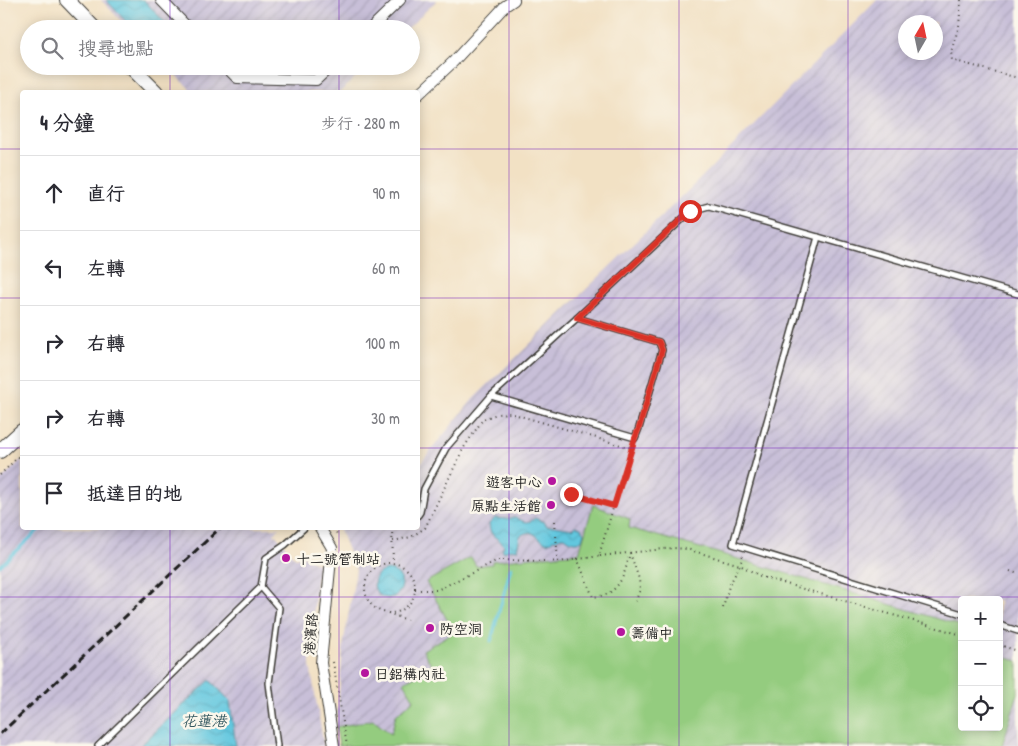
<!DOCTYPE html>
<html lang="zh-TW">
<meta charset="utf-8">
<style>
body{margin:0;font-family:"Patrick Hand","LXGW WenKai TC",sans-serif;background:#f2f2f3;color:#2b2b33}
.controls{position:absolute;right:15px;bottom:15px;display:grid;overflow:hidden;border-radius:5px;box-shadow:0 2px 12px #0003}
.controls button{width:45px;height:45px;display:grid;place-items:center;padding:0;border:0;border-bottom:1px solid #e1e1e2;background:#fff;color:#2b2b33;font:25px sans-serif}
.compass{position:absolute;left:898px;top:15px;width:45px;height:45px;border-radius:50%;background:#fff;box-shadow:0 2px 12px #0003;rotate:9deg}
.stop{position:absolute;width:15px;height:15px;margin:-11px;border:4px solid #d93025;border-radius:50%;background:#fff}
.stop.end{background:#d93025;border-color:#fff;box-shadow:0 1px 5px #0008}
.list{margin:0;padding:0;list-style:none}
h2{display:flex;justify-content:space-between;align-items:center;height:65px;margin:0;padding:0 20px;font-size:21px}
h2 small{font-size:16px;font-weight:400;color:#7c7c81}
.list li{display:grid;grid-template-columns:32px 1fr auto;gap:15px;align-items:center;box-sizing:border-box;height:75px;padding:0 20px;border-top:1px solid #e1e1e2}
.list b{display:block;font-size:19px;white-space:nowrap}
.list em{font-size:16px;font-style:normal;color:#7c7c81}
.icon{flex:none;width:28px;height:28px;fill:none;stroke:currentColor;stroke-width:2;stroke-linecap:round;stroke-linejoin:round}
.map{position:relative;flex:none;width:1018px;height:746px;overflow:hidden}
.search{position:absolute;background:#fff;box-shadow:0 2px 12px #0003;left:20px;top:20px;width:400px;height:55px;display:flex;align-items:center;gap:12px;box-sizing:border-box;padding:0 18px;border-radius:28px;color:#7c7c81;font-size:19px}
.panel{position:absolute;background:#fff;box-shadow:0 2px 12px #0003;left:20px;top:90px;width:400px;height:440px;border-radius:5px}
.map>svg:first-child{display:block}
</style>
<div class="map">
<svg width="1018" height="746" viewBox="0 0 1018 746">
<defs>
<pattern id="industrial-furrows" width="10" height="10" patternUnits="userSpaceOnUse" patternTransform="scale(1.25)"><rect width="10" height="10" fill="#c8bfd8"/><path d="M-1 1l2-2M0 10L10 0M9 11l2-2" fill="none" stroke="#aba4b9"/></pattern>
<pattern id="water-waves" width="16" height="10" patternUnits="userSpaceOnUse" patternTransform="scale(1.25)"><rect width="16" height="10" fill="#62c7df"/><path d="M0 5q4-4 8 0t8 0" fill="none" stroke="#54aabf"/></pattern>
</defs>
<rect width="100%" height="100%" fill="#fbf7ec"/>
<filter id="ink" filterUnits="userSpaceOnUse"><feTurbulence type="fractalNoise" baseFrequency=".02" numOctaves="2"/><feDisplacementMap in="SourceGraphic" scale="10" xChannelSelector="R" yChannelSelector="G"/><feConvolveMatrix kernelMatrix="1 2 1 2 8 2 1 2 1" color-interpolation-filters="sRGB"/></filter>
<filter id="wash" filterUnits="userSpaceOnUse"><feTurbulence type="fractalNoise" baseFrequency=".0096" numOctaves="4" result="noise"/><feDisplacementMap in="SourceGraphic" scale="20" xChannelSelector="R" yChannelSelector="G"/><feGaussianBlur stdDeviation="1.12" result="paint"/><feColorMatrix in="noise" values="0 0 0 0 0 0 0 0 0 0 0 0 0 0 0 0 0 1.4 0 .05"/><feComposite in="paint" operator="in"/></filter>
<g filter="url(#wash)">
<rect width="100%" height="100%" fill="#f2e1c4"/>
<g fill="url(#industrial-furrows)" fill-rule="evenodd">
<path d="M101,0h336l-30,29h-278z"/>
<path d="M877,0h141v746h-679l-3,-19 8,-87 12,-70 -17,-42h79v-59l5,-9 50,-61 225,-218zM906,22h30v30h-30zM962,600h37v127h-37z"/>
<path d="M167,66h200l-27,26h-147z"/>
<path d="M22,459v69h258l-6,5 19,23 3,2 6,-3 16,9 -7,74 -1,27 14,81h-88l-6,-44 -20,-22 -70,66h-140v-265z"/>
</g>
<path fill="#94cc7f" stroke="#58744e" d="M593,505l37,14 -1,9 86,24 247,74v101h37v-71l19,5v32l-16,53h-663l-3,-19 37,-7 18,14 5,-19 18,-15 -10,-18 28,-15 -9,-17 31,-18 -28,-50 45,-25 5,9 16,-2v-3l87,-8z"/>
<g fill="url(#water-waves)" stroke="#3f727e">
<path d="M106,0h38l27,29h-38z"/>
<path d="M515,517c7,4 13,8 20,1l9,4 3,4h7l19,3 3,-3 5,2 3,5 -2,7c-7,4 -11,2 -17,-3h-4l-14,6c-12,-5 -13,-16 -27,-7l-3,14 -7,-1 -6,3 -2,-3 2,-3c-7,-11 -14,-7 -15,-22l6,-6 11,1z"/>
<circle cx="388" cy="584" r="14"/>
<path d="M210,680l20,21v1l6,44h-96z"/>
</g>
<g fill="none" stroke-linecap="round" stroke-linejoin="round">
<g stroke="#62c7df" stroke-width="3">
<path d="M0,566l41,-38"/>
<path d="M491,641l20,-74"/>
</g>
</g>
</g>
<g filter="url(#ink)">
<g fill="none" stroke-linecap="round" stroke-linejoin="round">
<g stroke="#3c3a35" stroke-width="8">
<g id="service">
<path d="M818,237l-85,307 229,70"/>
<path d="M491,396l86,-78"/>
<path d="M418,515l2,-3 4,-23 22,-41 45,-52 144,42 4,-10 23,-78 -3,-8 -82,-24 114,-107 18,-5 309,88"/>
<path d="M261,587l5,-29 19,-13 19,-17"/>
<path d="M999,625l19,6"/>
<path d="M98,746l163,-159 18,21 -10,75 8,63"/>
</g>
</g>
<g stroke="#3c3a35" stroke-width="12">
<g id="minor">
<path d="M161,0l28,29"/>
<path d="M370,29l30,-29"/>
<path d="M225,66l12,12 79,2 15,-14"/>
<path d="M418,95l35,-33 52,-56 9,-6"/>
<path d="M320,528l12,20 -11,115 13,83"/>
</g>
</g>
<g stroke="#3c3a35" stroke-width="16">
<g id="secondary">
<path d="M67,0l28,29"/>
<path d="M130,66l26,26"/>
<path d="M0,451l22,-20"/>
</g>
</g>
<g stroke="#3c3a35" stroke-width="2" stroke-dasharray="1 4" stroke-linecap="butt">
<path d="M961,0l-2,26 -8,26 1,8 66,18"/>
<path d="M0,475l22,-22"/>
<path d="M571,494l42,12"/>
<path d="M555,521l3,41"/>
<path d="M334,528l3,6"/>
<path d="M392,528l1,35"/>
<path d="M393,541l18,-4 14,-9 38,-79 20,-30 14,-5 13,-1 121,35"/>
<path d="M600,556l73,-8 14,1 53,16 22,12 200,58"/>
<path d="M577,558l16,39c5,-1 12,-1 16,-4 14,-9 17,-25 21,-40l9,26 1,11 -6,15"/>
<circle cx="390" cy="588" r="25"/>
<path d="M1010,571l8,3"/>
<path d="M415,590h22l61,-30 50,1 10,1 42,-6v-4l32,-107"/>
<path d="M723,608l6,-22 11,-21 3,-10"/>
<path d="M388,613l19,7"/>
<path d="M999,645l19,6"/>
<path d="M333,662l14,84"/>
</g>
<use href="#service" stroke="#fff" stroke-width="5"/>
<use href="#minor" stroke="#fff" stroke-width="10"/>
<use href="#secondary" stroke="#fff" stroke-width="14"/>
<path stroke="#1c1c1c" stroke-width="3" stroke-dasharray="8 4" stroke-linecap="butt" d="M0,734l220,-206"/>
</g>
</g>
<g fill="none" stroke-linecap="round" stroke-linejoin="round" filter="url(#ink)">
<path stroke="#d93025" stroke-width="6" d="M571,494l43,12 21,-68 4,-10 23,-78 -3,-8 -82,-24 113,-107"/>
</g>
<path fill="none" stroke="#7b2cbf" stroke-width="1" stroke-opacity="0.55" d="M170,0v29M339,0v29M509,0v746M679,0v746M848,0v746M170,66v26M339,66v26M0,149h22M418,149h600M0,298h22M418,298h600M0,448h22M418,448h600M170,528v218M339,528v218M0,597h1018"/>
<g fill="#b5179e" stroke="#fbf7ec" stroke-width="2">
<circle cx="552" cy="481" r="5"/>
<circle cx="551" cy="505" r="5"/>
<circle cx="286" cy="558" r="5"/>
<circle cx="430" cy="628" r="5"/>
<circle cx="621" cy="632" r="5"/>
<circle cx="365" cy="673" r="5"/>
</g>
<g text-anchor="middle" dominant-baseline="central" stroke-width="5" stroke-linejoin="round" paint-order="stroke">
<g font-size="14" fill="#1c1c1c" stroke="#fbf7ec" text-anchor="start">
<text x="542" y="481" text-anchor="end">遊客中心</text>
<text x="541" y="505" text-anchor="end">原點生活館</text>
<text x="296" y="558">十二號管制站</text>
<text x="440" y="628">防空洞</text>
<text x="631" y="632">籌備中</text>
<text x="375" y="673">日鋁構內社</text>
</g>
<g font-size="14" fill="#1c1c1c" stroke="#fbf7ec">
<text transform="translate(310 634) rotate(-85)">港濱路</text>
</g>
<g font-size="15" font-style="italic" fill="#345860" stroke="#fbf7ec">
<text x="204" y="720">花蓮港</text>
</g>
</g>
</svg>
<div class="controls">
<button>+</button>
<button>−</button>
<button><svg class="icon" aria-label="locate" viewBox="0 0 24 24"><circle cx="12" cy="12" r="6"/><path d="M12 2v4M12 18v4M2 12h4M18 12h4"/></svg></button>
</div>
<svg class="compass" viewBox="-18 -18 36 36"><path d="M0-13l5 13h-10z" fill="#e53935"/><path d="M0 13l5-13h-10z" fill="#7c7c81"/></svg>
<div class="stop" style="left:690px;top:211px"></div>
<div class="stop end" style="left:571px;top:494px"></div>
<div class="search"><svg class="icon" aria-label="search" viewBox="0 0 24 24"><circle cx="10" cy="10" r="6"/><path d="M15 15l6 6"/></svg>搜尋地點</div>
<section class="panel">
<h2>4 分鐘<small>步行 · 280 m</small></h2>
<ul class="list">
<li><svg class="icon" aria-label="ahead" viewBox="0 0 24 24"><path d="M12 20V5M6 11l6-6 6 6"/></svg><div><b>直行</b></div><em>90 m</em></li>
<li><svg class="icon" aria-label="left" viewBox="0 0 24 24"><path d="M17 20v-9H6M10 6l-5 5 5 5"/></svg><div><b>左轉</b></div><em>60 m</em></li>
<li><svg class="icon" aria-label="right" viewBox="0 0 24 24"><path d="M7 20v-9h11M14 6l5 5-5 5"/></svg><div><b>右轉</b></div><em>100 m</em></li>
<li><svg class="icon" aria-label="right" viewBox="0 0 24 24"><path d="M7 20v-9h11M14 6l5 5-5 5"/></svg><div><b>右轉</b></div><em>30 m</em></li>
<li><svg class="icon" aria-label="arrive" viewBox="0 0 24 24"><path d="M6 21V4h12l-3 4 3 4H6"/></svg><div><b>抵達目的地</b></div></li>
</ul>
</section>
</div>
